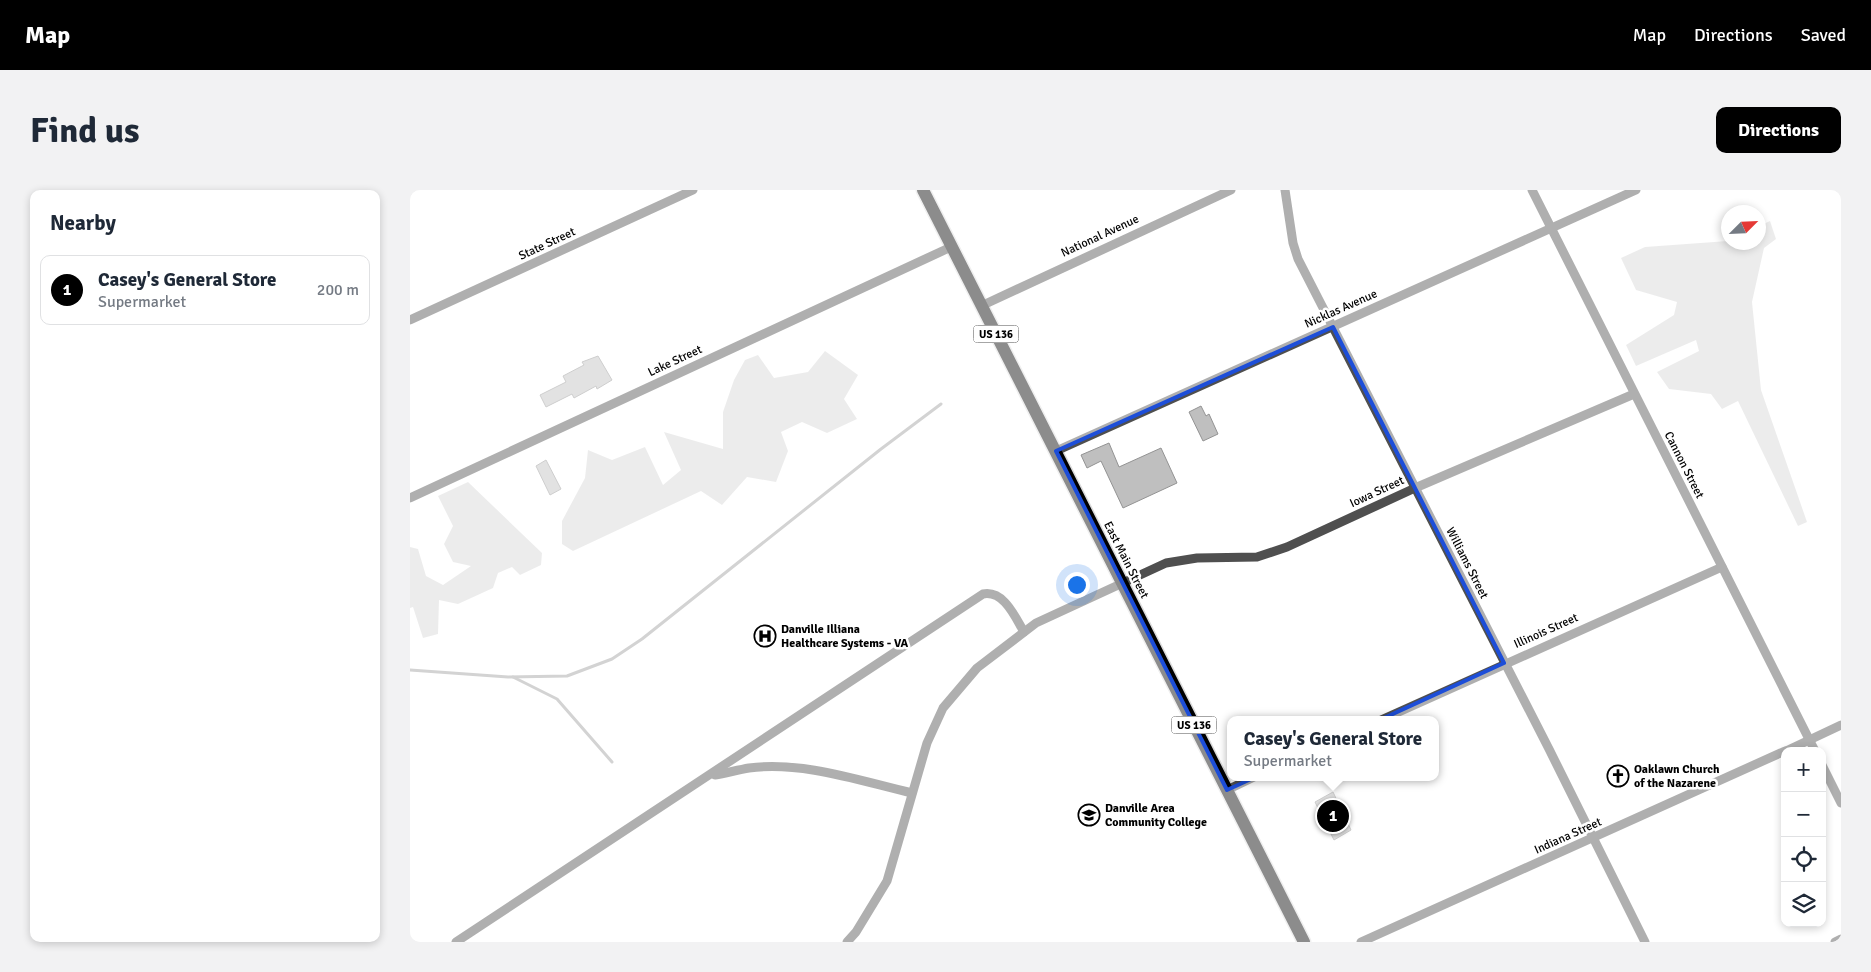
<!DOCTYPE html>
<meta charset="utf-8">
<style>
body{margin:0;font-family:Signika,sans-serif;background:#f2f2f3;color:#1f2937}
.controls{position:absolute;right:15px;bottom:15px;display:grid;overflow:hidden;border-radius:10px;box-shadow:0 2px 8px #0003}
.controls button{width:45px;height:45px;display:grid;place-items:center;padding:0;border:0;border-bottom:1px solid #e0e1e3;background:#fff;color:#1f2937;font:25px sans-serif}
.compass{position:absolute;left:1311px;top:15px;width:45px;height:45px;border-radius:50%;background:#fff;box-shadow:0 2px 8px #0003;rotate:66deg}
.you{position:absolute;left:666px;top:394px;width:18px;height:18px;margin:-12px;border:4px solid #fff;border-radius:50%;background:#1a73e8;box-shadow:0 0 0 8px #1a73e833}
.badge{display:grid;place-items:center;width:32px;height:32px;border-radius:50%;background:#000;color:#fff;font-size:16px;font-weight:700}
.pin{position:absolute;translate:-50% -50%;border:2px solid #fff;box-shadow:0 1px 5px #0006}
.popup{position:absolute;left:817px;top:526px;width:212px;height:65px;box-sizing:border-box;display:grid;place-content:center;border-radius:10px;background:#fff;filter:drop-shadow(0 1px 4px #0005);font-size:16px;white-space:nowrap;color:#747a83}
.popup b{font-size:19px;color:#1f2937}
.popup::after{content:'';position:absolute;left:50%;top:100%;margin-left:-10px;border:10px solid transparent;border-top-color:#fff}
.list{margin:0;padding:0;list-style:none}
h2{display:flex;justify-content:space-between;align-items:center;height:65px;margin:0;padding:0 20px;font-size:21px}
h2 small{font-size:16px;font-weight:400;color:#747a83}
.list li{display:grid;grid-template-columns:32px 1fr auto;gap:15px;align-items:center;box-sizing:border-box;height:70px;margin:0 10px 10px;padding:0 10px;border:1px solid #e0e1e3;border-radius:10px}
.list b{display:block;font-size:19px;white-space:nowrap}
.list p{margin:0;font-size:16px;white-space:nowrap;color:#747a83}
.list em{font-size:16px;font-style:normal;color:#747a83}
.icon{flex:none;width:28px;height:28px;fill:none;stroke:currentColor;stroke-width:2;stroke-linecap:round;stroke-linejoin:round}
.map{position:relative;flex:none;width:1431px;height:752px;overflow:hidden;border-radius:10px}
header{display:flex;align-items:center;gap:30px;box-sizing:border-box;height:70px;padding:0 25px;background:#000;color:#fff}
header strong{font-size:24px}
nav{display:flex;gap:28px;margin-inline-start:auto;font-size:18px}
.intro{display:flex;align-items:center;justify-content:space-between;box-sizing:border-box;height:120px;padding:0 30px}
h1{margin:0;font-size:35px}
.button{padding:12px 22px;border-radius:10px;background:#000;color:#fff;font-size:18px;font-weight:700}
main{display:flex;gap:30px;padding:0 30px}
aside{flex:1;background:#fff;border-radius:10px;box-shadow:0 2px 8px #0003}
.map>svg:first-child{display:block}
</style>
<header>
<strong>Map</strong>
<nav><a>Map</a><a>Directions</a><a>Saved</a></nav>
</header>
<div class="intro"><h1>Find us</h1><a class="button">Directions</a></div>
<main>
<aside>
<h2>Nearby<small></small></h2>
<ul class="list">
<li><span class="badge">1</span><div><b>Casey's General Store</b><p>Supermarket</p></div><em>200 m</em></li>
</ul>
</aside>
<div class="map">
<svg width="1431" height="752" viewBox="0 0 1431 752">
<rect width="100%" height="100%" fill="#fff"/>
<g fill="#d6d6d6">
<path d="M1360,31l6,18 -12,9 -12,54 9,88 46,132 -9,4 -60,-125 -16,8 -11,-15 -42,-5 -12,-17 42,-21 -3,-11 -60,26 -10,-21 48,-30 3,-13 -41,-12 -15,-32 24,-11 83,-6v1h30l1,-16z"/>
<path d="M415,161l33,24 -14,24 13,20 -30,14 -25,-11 -21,10 7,19 -12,31 -29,-5 -25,28 -21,-14 -128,60 -11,-7v-23l23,-43 3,-28 24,10 33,-13 18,38 18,-15 -17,-38 59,17v-37l11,-32 11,-20 13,-5 16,23 34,-6z"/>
<path d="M58,292l74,71 -1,12 -21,10 -8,-8 -14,6 -5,15 -35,16 -19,-4 -1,34 -15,4 -10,-31 -3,1v-61l8,2 8,27 17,9 28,-19 -18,-4 -9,-18 9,-18 -15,-30z"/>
</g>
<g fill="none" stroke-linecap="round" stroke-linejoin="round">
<g stroke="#9d9d9d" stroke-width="3">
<path d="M0,480l98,7 59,-1 45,-17 30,-20 239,-190 60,-45"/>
<path d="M103,487l44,22 55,63"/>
</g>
</g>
<g fill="#bfbfbf" stroke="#939393">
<path d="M188,166l14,24 -15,9 -1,-3 -22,12 -2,-4 -26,13 -6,-12 26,-13 -3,-6 21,-11 -2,-3z"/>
<path d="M791,216l5,10 3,-2 9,20 -15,7 -14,-29z"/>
<path d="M699,253l10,24 42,-19 16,35 -54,25 -22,-47 -14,7 -6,-13z"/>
<path d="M136,270l15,29 -11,6 -14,-29z"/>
<path d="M923,602l18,38 -17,10 -19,-38z"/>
</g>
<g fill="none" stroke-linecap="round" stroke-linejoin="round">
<g stroke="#dbdbdb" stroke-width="15">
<path id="primary" d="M513,0l381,752"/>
</g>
<g stroke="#4f4f4f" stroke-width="9">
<path d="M875,0l8,53 5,16 251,490 96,193"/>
<path d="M1122,0l283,561"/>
<path d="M571,116l250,-116"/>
<path d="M0,130l283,-130"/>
<path d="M646,261l580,-261"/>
<path d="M0,308l541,-251"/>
<path d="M971,530l341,-153"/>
<path d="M1376,561l55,-26"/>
<path d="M1412,575l19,38"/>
<path d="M305,585c11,-2 23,-5 34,-7 54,-7 111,13 163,25"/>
<path d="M817,600l27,-13"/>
<path d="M46,752l527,-348c21,-4 32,23 41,38"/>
<path d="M437,752l9,-10 31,-51 40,-138 16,-35 34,-40 59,-45 130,-60 31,-5 60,-1 30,-10 128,-59 219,-94"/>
<path d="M951,752l424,-191"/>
<path d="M1425,752l6,-3"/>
</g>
<use href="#primary" stroke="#000" stroke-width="12"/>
</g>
<path d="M0 0H1431V752H0ZM923,137l171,336 -277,127 -171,-339z" fill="#fff" fill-opacity=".55" fill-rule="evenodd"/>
<path fill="none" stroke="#1d4ed8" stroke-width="4" stroke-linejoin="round" d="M923,137l171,336 -277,127 -171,-339z"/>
<defs>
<g id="hospital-ring" transform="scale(1.125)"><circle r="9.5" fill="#fff" stroke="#000" stroke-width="1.5"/><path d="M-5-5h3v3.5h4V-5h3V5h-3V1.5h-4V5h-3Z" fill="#000"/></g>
<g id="church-ring" transform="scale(1.125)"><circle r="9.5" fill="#fff" stroke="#000" stroke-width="1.5"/><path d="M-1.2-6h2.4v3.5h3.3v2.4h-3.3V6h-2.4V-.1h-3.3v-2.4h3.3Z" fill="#000"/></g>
<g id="university-ring" transform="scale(1.125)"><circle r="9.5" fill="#fff" stroke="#000" stroke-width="1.5"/><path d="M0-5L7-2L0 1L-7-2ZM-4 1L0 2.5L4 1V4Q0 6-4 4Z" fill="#000"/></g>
</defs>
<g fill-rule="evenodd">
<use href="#hospital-ring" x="355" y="446"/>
<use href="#church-ring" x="1208" y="586"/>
<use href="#university-ring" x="679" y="625"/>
</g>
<g text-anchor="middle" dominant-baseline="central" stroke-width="5" stroke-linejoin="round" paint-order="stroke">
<g fill="#fff" stroke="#4c4c4c" stroke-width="1">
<rect x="563.5" y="135.5" width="45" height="17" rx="4"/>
<rect x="761.5" y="526.5" width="45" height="17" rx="4"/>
</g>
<g font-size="11" font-weight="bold" fill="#000">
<text x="586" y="144">US 136</text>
<text x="784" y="535">US 136</text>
</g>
<g font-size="12" fill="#000" stroke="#fff">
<text transform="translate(690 46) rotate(-25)">National Avenue</text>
<text transform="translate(137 54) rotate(-25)">State Street</text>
<text transform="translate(931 119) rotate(-24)">Nicklas Avenue</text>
<text transform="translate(265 171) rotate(-25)">Lake Street</text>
<text transform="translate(1274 275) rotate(63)">Cannon Street</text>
<text transform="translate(967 302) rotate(-25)">Iowa Street</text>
<text transform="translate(716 370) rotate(63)">East Main Street</text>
<text transform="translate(1057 373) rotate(63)">Williams Street</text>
<text transform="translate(1136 441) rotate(-24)">Illinois Street</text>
<text transform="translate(1158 646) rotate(-24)">Indiana Street</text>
</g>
<g font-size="12" font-weight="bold" fill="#000" stroke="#fff" text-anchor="start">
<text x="371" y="439">Danville Illiana<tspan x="371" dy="14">Healthcare Systems - VA</tspan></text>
<text x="1224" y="579">Oaklawn Church<tspan x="1224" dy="14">of the Nazarene</tspan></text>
<text x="695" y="618">Danville Area<tspan x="695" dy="14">Community College</tspan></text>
</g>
</g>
</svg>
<div class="controls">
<button>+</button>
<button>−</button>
<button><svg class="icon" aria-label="locate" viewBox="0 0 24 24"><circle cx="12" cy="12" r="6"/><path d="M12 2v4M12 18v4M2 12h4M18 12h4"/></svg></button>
<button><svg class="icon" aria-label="layers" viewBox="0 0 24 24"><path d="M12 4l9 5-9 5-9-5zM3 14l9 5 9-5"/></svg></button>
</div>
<svg class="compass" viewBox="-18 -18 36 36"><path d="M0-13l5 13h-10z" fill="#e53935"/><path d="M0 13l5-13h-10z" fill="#747a83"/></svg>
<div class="you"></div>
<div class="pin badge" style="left:923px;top:626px">1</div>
<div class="popup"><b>Casey's General Store</b>Supermarket</div>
</div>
</main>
